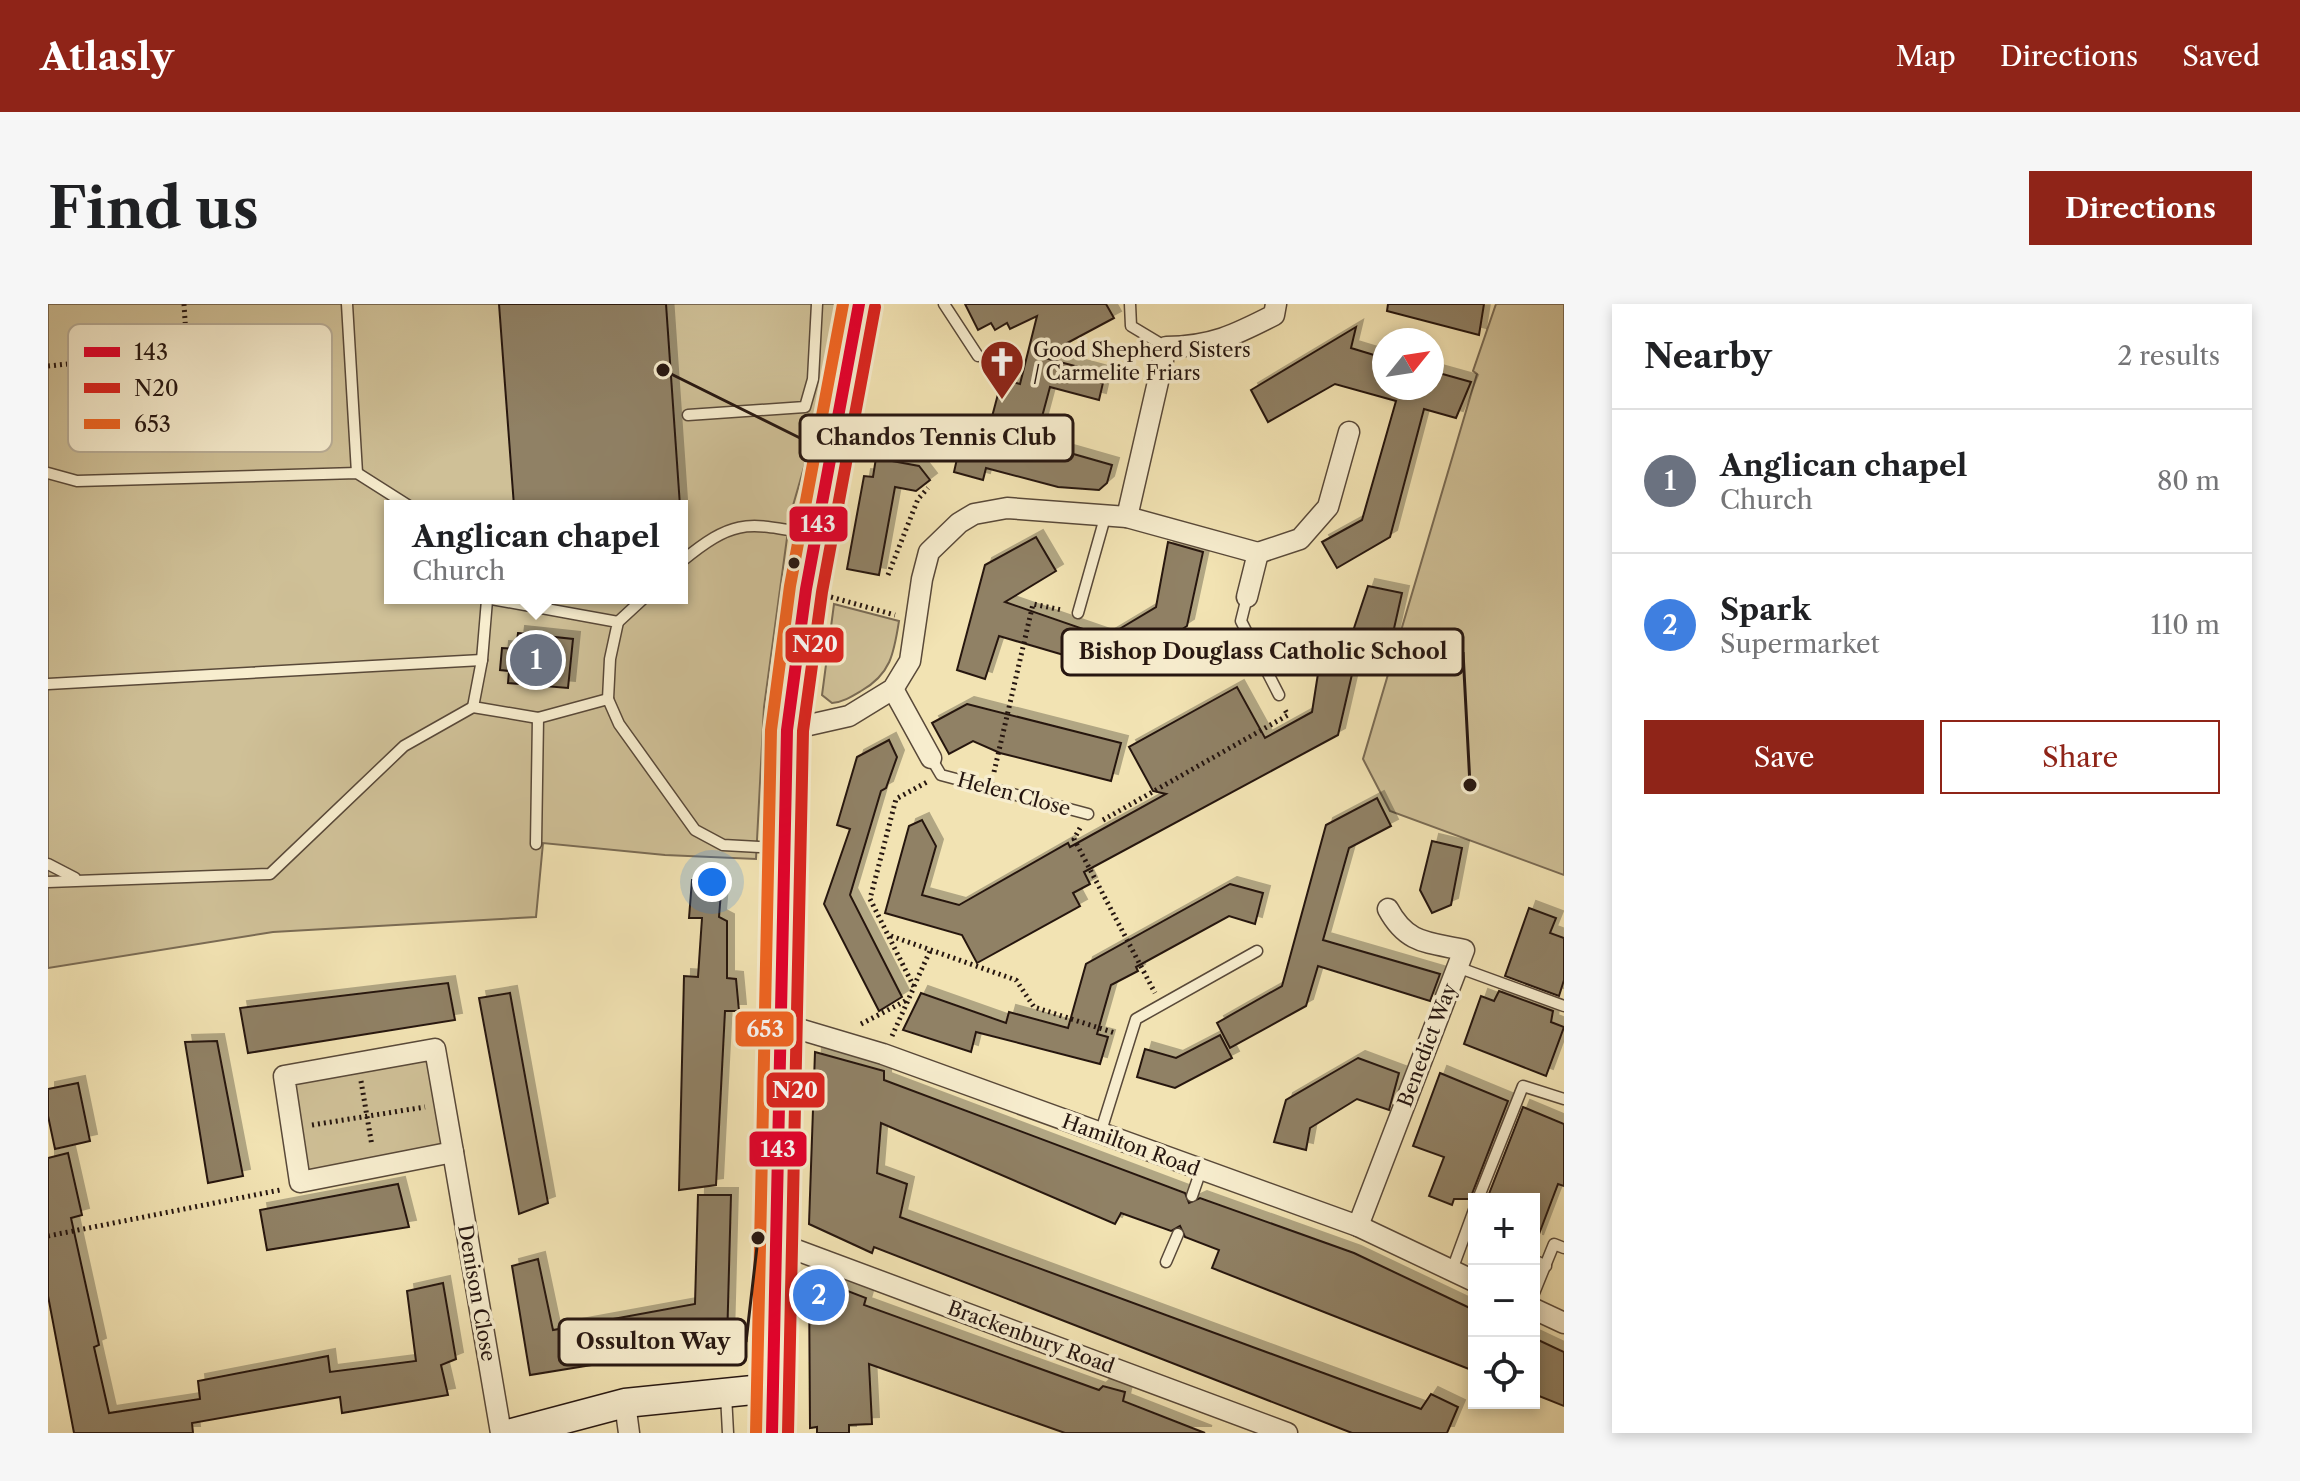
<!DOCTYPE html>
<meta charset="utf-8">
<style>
body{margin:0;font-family:"Libre Caslon Text",serif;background:#f6f6f6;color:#202124}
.controls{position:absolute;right:24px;bottom:24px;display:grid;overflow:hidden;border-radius:0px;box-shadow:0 4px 12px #0003}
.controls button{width:72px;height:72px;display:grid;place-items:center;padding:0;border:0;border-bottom:2px solid #e0e0e0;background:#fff;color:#202124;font:40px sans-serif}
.compass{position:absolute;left:1324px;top:24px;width:72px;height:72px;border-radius:50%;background:#fff;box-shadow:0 4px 12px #0003;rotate:60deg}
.you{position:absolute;left:664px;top:578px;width:28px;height:28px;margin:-20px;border:6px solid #fff;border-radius:50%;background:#1a73e8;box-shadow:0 0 0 12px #1a73e833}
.badge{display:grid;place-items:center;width:52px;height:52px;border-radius:50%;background:#8f2418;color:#fff;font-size:26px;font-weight:700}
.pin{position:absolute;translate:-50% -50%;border:4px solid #fff;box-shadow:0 2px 8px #0006}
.popup{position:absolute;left:336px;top:196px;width:304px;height:104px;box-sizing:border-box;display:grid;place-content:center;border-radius:0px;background:#fff;filter:drop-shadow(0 2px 6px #0005);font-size:26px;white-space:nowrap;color:#757577}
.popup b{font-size:30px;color:#202124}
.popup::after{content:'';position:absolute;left:50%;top:100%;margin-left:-16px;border:16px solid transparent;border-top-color:#fff}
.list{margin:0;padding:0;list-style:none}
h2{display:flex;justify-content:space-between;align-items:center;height:104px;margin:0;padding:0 32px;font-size:34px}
h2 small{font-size:26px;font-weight:400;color:#757577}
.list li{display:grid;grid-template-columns:52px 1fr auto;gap:24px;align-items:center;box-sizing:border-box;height:144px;padding:0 32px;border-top:2px solid #e0e0e0}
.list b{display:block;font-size:30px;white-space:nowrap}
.list p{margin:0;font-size:26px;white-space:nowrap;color:#757577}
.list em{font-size:26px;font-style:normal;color:#757577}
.actions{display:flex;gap:16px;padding:24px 32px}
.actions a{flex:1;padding:18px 0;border:2px solid #8f2418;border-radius:0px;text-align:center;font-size:28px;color:#8f2418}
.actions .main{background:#8f2418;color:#fff}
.icon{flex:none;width:44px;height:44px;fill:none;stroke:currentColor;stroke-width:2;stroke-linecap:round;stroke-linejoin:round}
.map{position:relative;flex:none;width:1516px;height:1129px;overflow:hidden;border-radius:0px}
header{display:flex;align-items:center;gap:48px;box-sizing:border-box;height:112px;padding:0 40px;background:#8f2418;color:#fff}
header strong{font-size:38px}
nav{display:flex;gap:44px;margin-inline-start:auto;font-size:28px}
.intro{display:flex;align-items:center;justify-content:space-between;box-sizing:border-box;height:192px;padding:0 48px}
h1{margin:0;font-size:56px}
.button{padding:20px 36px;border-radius:0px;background:#8f2418;color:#fff;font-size:28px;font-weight:700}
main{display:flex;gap:48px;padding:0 48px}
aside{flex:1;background:#fff;border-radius:0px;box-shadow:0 4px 12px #0003}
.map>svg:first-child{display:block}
</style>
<header>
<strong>Atlasly</strong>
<nav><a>Map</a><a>Directions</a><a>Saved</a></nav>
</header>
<div class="intro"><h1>Find us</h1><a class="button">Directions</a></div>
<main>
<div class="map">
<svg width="1516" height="1129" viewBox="0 0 1516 1129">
<defs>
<filter id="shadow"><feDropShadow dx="7" dy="-7" stdDeviation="0" flood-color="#0004"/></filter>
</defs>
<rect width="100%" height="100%" fill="#f2e3b3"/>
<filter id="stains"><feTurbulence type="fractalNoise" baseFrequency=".0025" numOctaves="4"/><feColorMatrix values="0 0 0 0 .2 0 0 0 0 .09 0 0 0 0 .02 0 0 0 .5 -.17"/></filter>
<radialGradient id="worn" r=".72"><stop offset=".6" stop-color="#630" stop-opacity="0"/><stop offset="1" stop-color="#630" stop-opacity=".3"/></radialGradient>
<g fill="#cfc097" stroke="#7a6b54" stroke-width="2" fill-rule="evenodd">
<path d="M0,0h788l-23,132 -23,80 -26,191 -8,152 -91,-4 -122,-12 -7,74 -263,15 -225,36zM342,202h292v92h-292z"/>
<path d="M1448,0h68v571l-174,-64 -27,-52 114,-385 -4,-3z"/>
<path d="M786,300l65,17c-5,32 -8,53 -38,70 -10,6 -18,11 -29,12l-10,-8z"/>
<path d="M387,745l18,103 -153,30 -16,-106z"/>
</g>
<g fill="#908165" stroke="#261610" stroke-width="2" filter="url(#shadow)">
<path d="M451,0h167l14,202h-166z"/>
<path d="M917,0h141l8,14 -73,39 64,17 -6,26 -49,-13 -15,56 77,22 -5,18 -8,7 -41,-3 -72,-19 -3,12 -29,-8 7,-31 23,6 18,-68 18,5 17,-68 -27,13 -3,-6 -12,7 -4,-7 -13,7z"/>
<path d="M1340,0h96l-5,31 -92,-24z"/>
<path d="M1308,23l-5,21 33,10v30h48v-17l39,11 -15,36 -32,-9 -34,128 -53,31 -15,-26 40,-22 34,-119 -61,-17 -67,38 -17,-32z"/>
<path d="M828,154l43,8 11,14 -14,11 -21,-4 -16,88 -32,-6 17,-93 9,1z"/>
<path d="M988,233l20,34 -51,31 101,35 50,-30 12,-65 35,10 -16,74 -69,45 -119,-35 -14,43 -28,-9 28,-105z"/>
<path d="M1320,282l34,7 -16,71 -30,-7 -18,78 -254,137 6,12 -17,9 7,13 -103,57 -15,-28 -77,-22 24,-87 13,-6 14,26 -14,49 37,10 109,-62 2,4 96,-53 -13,-3 -24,-44 108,-60 28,51 47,-26 10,-64 29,-11z"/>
<path d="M470,329l55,6 -5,49 -60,-5 1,-12 -9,-1 2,-22 14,1z"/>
<path d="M919,400l154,39 -10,38 -111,-28 -27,-12 -24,13 -17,-31z"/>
<path d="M841,436l8,17 -11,31 -5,3 -31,104 52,102 -23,14 -55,-107 26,-75 -13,-4 20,-68z"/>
<path d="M1329,494l14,28 -42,22 -26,92 117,34 -10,27 -112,-35 -12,40 -76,42 -13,-25 65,-37 44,-161z"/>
<path d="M1384,537l30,7 -11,57 -19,8 -12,-23z"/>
<path d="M644,576h30l-3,37 8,4v57l9,1 3,32h-14l-9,174 -37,5 5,-214 14,1 4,-59h-13z"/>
<path d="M1182,580l33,9 -8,31 -26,-8 -93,51 2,4 -27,14 -14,49 11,3 -8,27 -124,-32 -5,20 -68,-22 18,-37 85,30 3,-11 59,16 18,-64z"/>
<path d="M1481,604l27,10 -6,15 14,5v42l-5,16 -54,-20z"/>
<path d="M400,679l7,37 -207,33 -8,-45z"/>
<path d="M1451,687l54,20 -2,11 13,5 -18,49 -82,-32 17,-48 13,5z"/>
<path d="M462,689l38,210 -29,11 -40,-216z"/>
<path d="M1172,731l12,23 -57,30 -38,-11 8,-28 31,9z"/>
<path d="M169,737l26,135 -35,7 -23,-141z"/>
<path d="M767,748l69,19v9l301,113 4,10 11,-5 154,55 120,57v61l-262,-103 7,-18 -34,-13 -5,-11 -9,5 -50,-18 -6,11 -234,-101 -4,50 30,11 -7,33 521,192 10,-15 27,13 -11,26h-95l-478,-186 -2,6 -63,-29z"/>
<path d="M1310,754l41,15 -10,37 -32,-11 -47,29 -4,22 -32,-8 12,-42z"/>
<path d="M1392,769l68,28 -38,98h-16l-2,6 -23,-9 15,-39 -31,-11z"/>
<path d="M30,779l12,58 -35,8 -7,-33v-27z"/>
<path d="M1475,803l41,17v62l-6,-2 -22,58 -2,-43h-47z"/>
<path d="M20,849l14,62 -11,3 28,127 -5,2 15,66 91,-14 -2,-18 130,-25 2,16 86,-11 -9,-70 36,-8 13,76 -15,6 7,30 -106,18 -2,-16 -148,26 1,10h-119l-26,-137v-138z"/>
<path d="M350,880l11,43 -142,23 -7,-40z"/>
<path d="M650,891h33l-4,148 -197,32 -18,-109 26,-7 15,71 142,-26z"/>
<path d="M761,972l57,22 -2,7 235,85 4,-4 22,6 -2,9 82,32h-140l-196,-69 3,60 -23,1v8h-32v-6l-7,1z"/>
<path d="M1486,1034l30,14v54l-30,-12z"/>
</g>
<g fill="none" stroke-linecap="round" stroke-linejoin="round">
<g stroke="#594939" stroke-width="13">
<g id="lane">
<path d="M299,0l10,169"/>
<path d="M896,0l34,52"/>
<path d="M1082,0l1,22 35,21"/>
<path d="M640,111l117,-8 8,-28 4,-75"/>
<path d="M0,169l29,8 280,-8 52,33"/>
<path d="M634,257c54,-44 65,-38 130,-27"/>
<path d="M1199,293l-6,24 38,74"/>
<path d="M438,294l132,24 -8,37 -2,40"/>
<path d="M439,296l-5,60 -9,47 65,11 70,-19 11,25 76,106 28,15 56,3"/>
<path d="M1030,309l28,-99"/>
<path d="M570,318l26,-24"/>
<path d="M0,380l434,-24"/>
<path d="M883,454l10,17 147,39"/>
<path d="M488,540l2,-126"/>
<path d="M0,560l27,14"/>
<path d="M0,578l222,-8 134,-128 69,-39"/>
<path d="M1409,663l107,39"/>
<path d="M1052,830l36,-115 121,-68"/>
<path d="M1144,892l9,-26"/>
<path d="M1430,895l45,-113 41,13"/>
<path d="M1486,956l12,6"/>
<path d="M1118,958l12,-28"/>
<path d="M1404,966l22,-60"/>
<path d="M1486,989l20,-49 10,4"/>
<path d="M678,1091l2,38"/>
</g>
</g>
<g stroke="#594939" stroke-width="23">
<g id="street">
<path d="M1079,213l39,-170c45,0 69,-12 108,-32l2,-11"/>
<path d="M1210,249l42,-14 28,-32 21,-75"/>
<path d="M1199,293l11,-44"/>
<path d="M845,385l38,69"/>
<path d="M739,426l62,-14 44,-27 17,-28 12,-82 7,-27 30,-29 15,-9 33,-6 120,9 131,36"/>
<path d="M734,720l101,30 475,172 116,55"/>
<path d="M387,745l18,103 -153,30 -16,-106z"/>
<path d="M405,848l48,281"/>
<path d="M1310,922l106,-276c-37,-8 -57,-6 -76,-41"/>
<path d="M727,938l512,191"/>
<path d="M1486,1005l30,14"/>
<path d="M577,1099l4,30"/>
</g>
</g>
<g stroke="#261610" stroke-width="31">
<path id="secondary" d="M464,1129l113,-30 148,-15"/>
</g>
<g stroke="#261610" stroke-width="35">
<path id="primary" d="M724,1129l15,-703 19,-141 53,-285"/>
</g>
<g stroke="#261610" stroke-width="5" stroke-dasharray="2 4" stroke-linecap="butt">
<path d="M136,0l3,48"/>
<path d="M0,62l139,-14 147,-6"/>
<path d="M840,271l30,-76 10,-11"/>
<path d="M783,293l64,18"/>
<path d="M946,468l39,-168 29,6"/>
<path d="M1055,516l185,-105 -3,-5"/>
<path d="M1032,524l-6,11 81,154"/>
<path d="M843,632l125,44 18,27 81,26"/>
<path d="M866,682l16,-35"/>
<path d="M813,720l48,-25"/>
<path d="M844,732l22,-49 -44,-88 26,-100 31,-17"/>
<path d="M313,777l11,65"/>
<path d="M264,821l113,-18"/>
<path d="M0,932l232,-46"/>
</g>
<use href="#lane" stroke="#f7edce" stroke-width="10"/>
<use href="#street" stroke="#f7edce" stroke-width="20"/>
<use href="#secondary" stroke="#f7edce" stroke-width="28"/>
<use href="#primary" stroke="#f2e3b3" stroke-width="32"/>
<g stroke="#f7edce" stroke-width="18">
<path id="bus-1" d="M724,1129l15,-703 19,-141 53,-285"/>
</g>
<g stroke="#f7edce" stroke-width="18">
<path id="bus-2" d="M740,1129l15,-702 19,-139 53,-285"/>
</g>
<g stroke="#f7edce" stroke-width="18">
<path id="bus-3" d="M708,1129l15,-703 19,-144 53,-282"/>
</g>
<use href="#bus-1" stroke="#e4002b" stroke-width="12"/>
<use href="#bus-2" stroke="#dc241f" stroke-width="12"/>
<use href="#bus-3" stroke="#f26522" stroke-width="12"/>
</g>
<defs>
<g id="church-pin" transform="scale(2.3)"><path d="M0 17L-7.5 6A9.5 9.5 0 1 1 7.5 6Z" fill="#8f2418" stroke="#f7edce"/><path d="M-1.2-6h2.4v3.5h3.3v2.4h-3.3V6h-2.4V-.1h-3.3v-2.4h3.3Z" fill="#fff"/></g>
</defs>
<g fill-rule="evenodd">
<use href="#church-pin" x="954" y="58"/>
</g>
<circle fill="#261610" stroke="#f7edce" stroke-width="3" cx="746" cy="259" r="7"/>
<g text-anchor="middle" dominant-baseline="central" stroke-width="7" stroke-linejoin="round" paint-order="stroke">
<g font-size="20" fill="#261610" stroke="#f7edce" text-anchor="start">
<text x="985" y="46">Good Shepherd Sisters<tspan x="985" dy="23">/ Carmelite Friars</tspan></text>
</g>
<g font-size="20" fill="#261610" stroke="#f7edce">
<text transform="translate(966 490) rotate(15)">Helen Close</text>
<text transform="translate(1379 741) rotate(-69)">Benedict Way</text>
<text transform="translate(1083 841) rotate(20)">Hamilton Road</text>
<text transform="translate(429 989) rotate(80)">Denison Close</text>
<text transform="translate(983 1033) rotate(20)">Brackenbury Road</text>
</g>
</g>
<rect x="20" y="20" width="264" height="128" rx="12" fill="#f7edce" stroke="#b8ac95" stroke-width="2"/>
<rect x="36" y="43" width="36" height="10" fill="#e4002b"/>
<rect x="36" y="79" width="36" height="10" fill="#dc241f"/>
<rect x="36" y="115" width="36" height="10" fill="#f26522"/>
<g font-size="22" fill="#261610">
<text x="86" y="56">143</text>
<text x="86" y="92">N20</text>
<text x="86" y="128">653</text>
</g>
<path fill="none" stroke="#261610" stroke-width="3" d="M615 66L752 134M1422 481L1415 348M710 934L698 1038"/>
<g fill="#261610" stroke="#f7edce" stroke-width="3">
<circle cx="615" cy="66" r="8"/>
<circle cx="1422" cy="481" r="8"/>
<circle cx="710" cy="934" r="8"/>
</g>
<g fill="#f7edce" stroke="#261610" stroke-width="3">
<rect x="752" y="111" width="273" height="46" rx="8"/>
<rect x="1014" y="325" width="401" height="46" rx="8"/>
<rect x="511" y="1015" width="187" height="46" rx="8"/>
</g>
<g font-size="22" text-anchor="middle" font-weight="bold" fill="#261610">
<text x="888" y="141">Chandos Tennis Club</text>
<text x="1215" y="355">Bishop Douglass Catholic School</text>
<text x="605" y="1045">Ossulton Way</text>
</g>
<g stroke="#f7edce" stroke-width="3">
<rect x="740" y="201" width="61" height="38" rx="8" fill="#e4002b"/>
<rect x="736" y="322" width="61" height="38" rx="8" fill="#dc241f"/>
<rect x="686" y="706" width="61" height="38" rx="8" fill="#f26522"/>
<rect x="717" y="767" width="61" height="38" rx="8" fill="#dc241f"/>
<rect x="700" y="826" width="60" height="38" rx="8" fill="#e4002b"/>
</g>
<g font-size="22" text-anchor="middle" font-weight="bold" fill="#fff">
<text x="770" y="228">143</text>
<text x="767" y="348">N20</text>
<text x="717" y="733">653</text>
<text x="747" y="794">N20</text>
<text x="730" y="853">143</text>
</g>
<rect width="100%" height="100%" filter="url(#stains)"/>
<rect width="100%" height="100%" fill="url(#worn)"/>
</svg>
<div class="controls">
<button>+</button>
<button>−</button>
<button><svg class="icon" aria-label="locate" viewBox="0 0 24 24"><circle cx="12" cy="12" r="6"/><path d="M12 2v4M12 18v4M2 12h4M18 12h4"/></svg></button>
</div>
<svg class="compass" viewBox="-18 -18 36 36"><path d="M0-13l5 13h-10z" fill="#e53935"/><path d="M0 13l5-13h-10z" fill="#757577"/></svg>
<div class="you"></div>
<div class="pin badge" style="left:488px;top:356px;background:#6b7280">1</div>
<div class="popup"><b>Anglican chapel</b>Church</div>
<div class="pin badge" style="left:771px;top:991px;background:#3f7fe0">2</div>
</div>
<aside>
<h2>Nearby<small>2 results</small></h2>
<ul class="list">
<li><span class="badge" style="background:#6b7280">1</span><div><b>Anglican chapel</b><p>Church</p></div><em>80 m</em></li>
<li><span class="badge" style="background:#3f7fe0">2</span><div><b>Spark</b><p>Supermarket</p></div><em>110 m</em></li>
</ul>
<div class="actions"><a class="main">Save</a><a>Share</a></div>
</aside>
</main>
